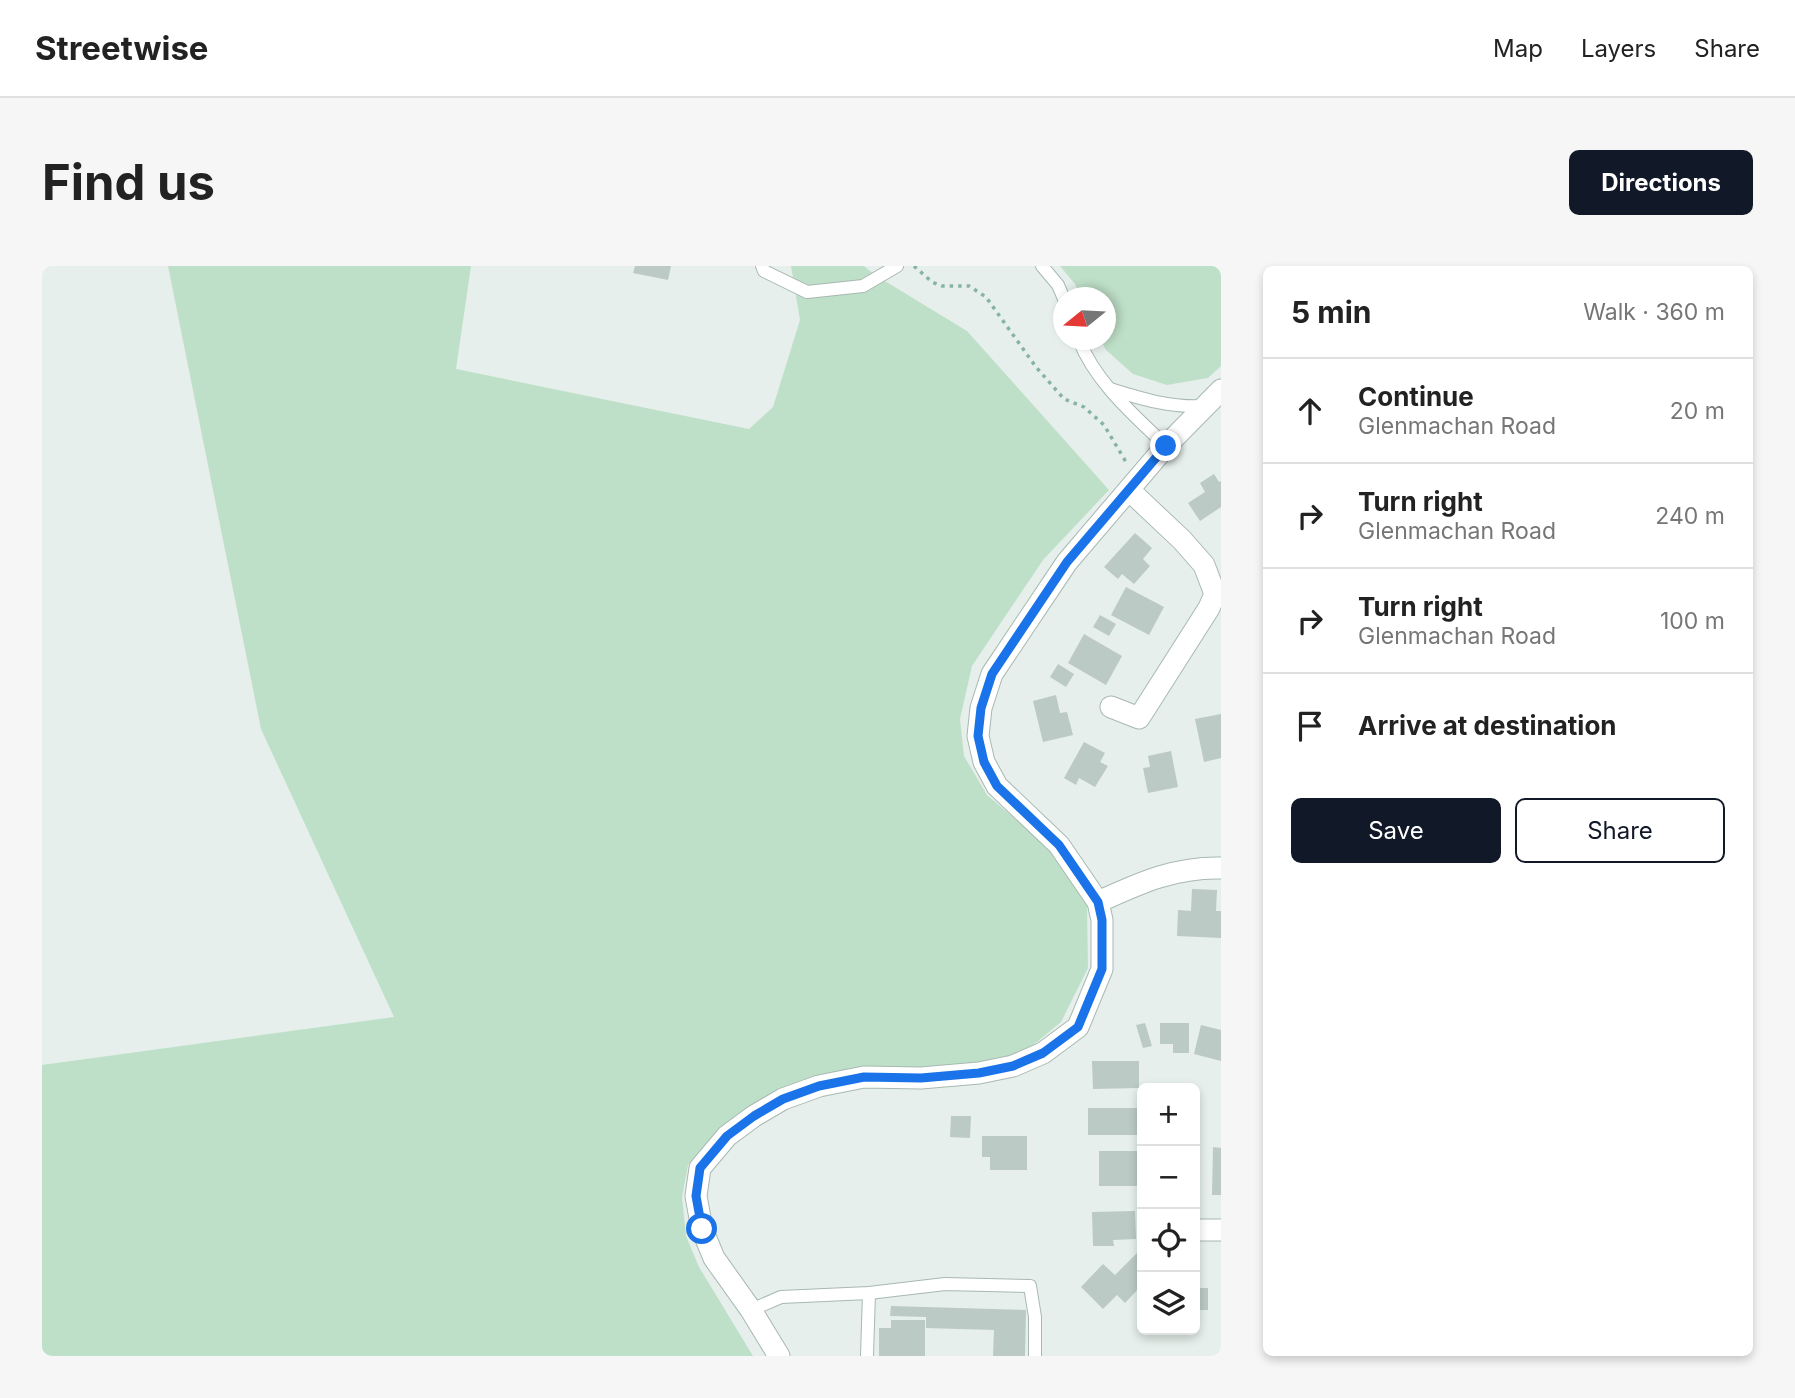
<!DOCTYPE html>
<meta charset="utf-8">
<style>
body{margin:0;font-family:Inter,sans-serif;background:#f6f6f6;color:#222}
.controls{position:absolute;right:21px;bottom:21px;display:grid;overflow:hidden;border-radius:10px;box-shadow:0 4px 10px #0003}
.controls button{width:63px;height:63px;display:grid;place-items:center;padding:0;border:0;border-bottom:2px solid #e0e0e0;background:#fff;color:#222;font:35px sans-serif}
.compass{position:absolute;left:1011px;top:21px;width:63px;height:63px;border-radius:50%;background:#fff;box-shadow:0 4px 10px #0003;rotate:252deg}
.stop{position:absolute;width:21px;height:21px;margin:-16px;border:5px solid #1a73e8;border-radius:50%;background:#fff}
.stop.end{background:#1a73e8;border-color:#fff;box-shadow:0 2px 7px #0008}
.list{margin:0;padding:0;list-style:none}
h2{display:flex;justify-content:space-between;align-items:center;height:91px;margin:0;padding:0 28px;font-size:30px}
h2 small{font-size:23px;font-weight:400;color:#767676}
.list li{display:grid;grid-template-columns:46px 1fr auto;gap:21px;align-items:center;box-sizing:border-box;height:105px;padding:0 28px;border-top:2px solid #e0e0e0}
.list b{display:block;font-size:26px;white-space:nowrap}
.list p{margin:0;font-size:23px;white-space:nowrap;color:#767676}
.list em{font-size:23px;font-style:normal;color:#767676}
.actions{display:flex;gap:14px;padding:21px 28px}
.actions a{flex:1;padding:16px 0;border:2px solid #111827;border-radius:10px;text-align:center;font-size:24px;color:#111827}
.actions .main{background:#111827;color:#fff}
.icon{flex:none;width:38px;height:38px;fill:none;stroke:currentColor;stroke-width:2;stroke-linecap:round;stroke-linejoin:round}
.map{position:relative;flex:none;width:1179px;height:1090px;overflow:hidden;border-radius:10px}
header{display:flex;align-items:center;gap:42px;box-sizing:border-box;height:98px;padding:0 35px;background:#fff;border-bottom:2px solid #e0e0e0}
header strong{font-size:33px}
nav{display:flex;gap:38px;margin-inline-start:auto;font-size:24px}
.intro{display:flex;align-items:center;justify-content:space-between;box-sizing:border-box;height:168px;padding:0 42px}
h1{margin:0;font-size:49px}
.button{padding:18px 32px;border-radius:10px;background:#111827;color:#fff;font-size:24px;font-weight:700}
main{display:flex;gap:42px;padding:0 42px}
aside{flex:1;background:#fff;border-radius:10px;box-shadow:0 4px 10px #0003}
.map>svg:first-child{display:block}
</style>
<header>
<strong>Streetwise</strong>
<nav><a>Map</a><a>Layers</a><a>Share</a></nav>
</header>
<div class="intro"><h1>Find us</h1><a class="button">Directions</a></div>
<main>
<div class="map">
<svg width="1179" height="1090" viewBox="0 0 1179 1090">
<rect width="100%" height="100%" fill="#e6efeb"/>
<g fill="#bfe0c8">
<path d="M126,0h303l-15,103 293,60 24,-22 27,-87 -9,-54h73l11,9 92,56 142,159 -66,70 -71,106 -12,53 4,37 23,39 67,56 33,55 1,62 -27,54 -35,29 -50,17h-115l-141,62 -32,35 -6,32 4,39 13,31 54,89h-711v-291l352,-48 -133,-288z"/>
<path d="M1018,0h161v100l-13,12 -41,7 -34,-11 -27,-24 -5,-10h5v-42l-25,-1 -6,-13z"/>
</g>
<g fill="#bbcac4">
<path d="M593,0h36l-3,14 -35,-7z"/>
<path d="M1172,208l5,8 2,-1v26l-21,14 -12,-18 17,-11 -5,-9z"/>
<path d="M1093,267l17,15 -9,11 7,7 -16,18 -12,-10 -4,5 -14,-12z"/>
<path d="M1084,321l38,20 -15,28 -38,-20z"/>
<path d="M1058,349l16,9 -7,12 -16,-9z"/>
<path d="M1042,368l38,22 -16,29 -38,-22z"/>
<path d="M1016,398l16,10 -8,13 -16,-10z"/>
<path d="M1014,429l4,18 7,-1 6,23 -30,7 -10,-41z"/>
<path d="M1179,448v44l-17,4 -9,-43z"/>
<path d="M1042,476l21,11 -5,9 8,4 -13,21 -16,-9 -3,7 -12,-7z"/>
<path d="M1129,485l7,36 -30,6 -5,-25 7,-1 -2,-11z"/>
<path d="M1150,623l25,1 -1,21h5v27l-44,-2 1,-26 13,1z"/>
<path d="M1103,757l7,23 -9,2 -7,-23z"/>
<path d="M1118,757h29v30h-16v-9h-13z"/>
<path d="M1159,759l20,5v31l-27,-7z"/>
<path d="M1050,795h47v27l-46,1z"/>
<rect x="1046" y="842" width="50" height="27"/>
<path d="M909,850h20l-1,22 -20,-1z"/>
<path d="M940,870h45v34h-37v-13h-8z"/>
<path d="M1171,881l8,1v47h-9z"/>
<rect x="1057" y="885" width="43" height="35"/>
<path d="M1093,945l1,28 -23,1 1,6h-21l-1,-34z"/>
<path d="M1098,984l2,2v33l-17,18 -8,-8 -14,14 -22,-22 22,-23 12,11z"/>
<rect x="1153" y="1022" width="13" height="22"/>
<path d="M849,1040l135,4 -1,46h-32l1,-26 -68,-2v-11l-36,-1z"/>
<path d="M849,1054h34v36h-46v-28h12z"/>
</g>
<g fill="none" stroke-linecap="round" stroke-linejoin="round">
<g stroke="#a8b8b2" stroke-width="14">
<g id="lane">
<path d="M720,0l2,5 43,21 56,-6 34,-20"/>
<path d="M1000,0l16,19 6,14"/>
<path d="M1037,74c17,43 55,75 87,106"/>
<path d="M1068,123c32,10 61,19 95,17"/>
<path d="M709,1044l30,-13 88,-4 76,-9 85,2 5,31v39"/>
<path d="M825,1090l2,-63"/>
</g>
</g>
<g stroke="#a8b8b2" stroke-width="23">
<g id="street">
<path d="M1069,441l28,11 70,-110 6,-14 -11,-29 -22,-25 -53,-50"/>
<path d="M1056,636c42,-19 76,-35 123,-34"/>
<path d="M1153,964h26"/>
<path d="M737,1090l-28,-46 -37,-52 -12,-29 -6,-33 4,-28 27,-32 27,-20 29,-17 36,-13 45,-9 57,1 58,-5 34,-7 30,-13 35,-26 24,-58v-49l-4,-18 -39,-57 -62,-59 -13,-24 -6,-26 3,-28 11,-34 75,-112 99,-116 55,-56"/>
</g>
</g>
<path stroke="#86b3a5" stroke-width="3.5" stroke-dasharray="3.5 5" stroke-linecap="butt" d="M872,0l18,16 10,4h27l17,11 50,70 28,32 20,8 20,18 22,37"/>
<use href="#lane" stroke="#fff" stroke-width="12"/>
<use href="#street" stroke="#fff" stroke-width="21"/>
</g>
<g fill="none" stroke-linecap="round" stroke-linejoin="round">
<path stroke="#1a73e8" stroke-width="9" d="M660,963l-6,-33 4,-28 27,-32 27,-20 29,-17 36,-13 45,-9 57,1 58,-5 34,-7 30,-13 35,-26 24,-58v-49l-4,-18 -39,-57 -62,-59 -13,-24 -6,-26 3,-28 11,-34 75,-112 99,-116"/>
</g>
</svg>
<div class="controls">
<button>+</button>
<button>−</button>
<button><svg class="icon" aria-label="locate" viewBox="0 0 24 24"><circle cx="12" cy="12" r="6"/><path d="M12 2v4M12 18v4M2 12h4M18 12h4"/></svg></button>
<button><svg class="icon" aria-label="layers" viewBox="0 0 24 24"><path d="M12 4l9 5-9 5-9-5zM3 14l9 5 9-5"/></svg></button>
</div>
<svg class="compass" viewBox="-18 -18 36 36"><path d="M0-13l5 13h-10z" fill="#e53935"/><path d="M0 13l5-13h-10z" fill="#767676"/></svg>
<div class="stop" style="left:660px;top:963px"></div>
<div class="stop end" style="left:1124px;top:180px"></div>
</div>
<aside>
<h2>5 min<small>Walk · 360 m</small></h2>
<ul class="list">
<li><svg class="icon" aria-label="ahead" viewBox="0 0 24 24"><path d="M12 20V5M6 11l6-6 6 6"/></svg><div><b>Continue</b><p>Glenmachan Road</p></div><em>20 m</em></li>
<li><svg class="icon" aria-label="right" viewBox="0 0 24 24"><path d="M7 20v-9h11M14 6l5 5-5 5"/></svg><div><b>Turn right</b><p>Glenmachan Road</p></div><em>240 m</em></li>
<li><svg class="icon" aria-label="right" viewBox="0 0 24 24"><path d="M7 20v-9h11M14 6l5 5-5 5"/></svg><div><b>Turn right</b><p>Glenmachan Road</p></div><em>100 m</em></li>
<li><svg class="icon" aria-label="arrive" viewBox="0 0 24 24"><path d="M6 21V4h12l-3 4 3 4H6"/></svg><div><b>Arrive at destination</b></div></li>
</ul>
<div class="actions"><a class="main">Save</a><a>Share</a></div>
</aside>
</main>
